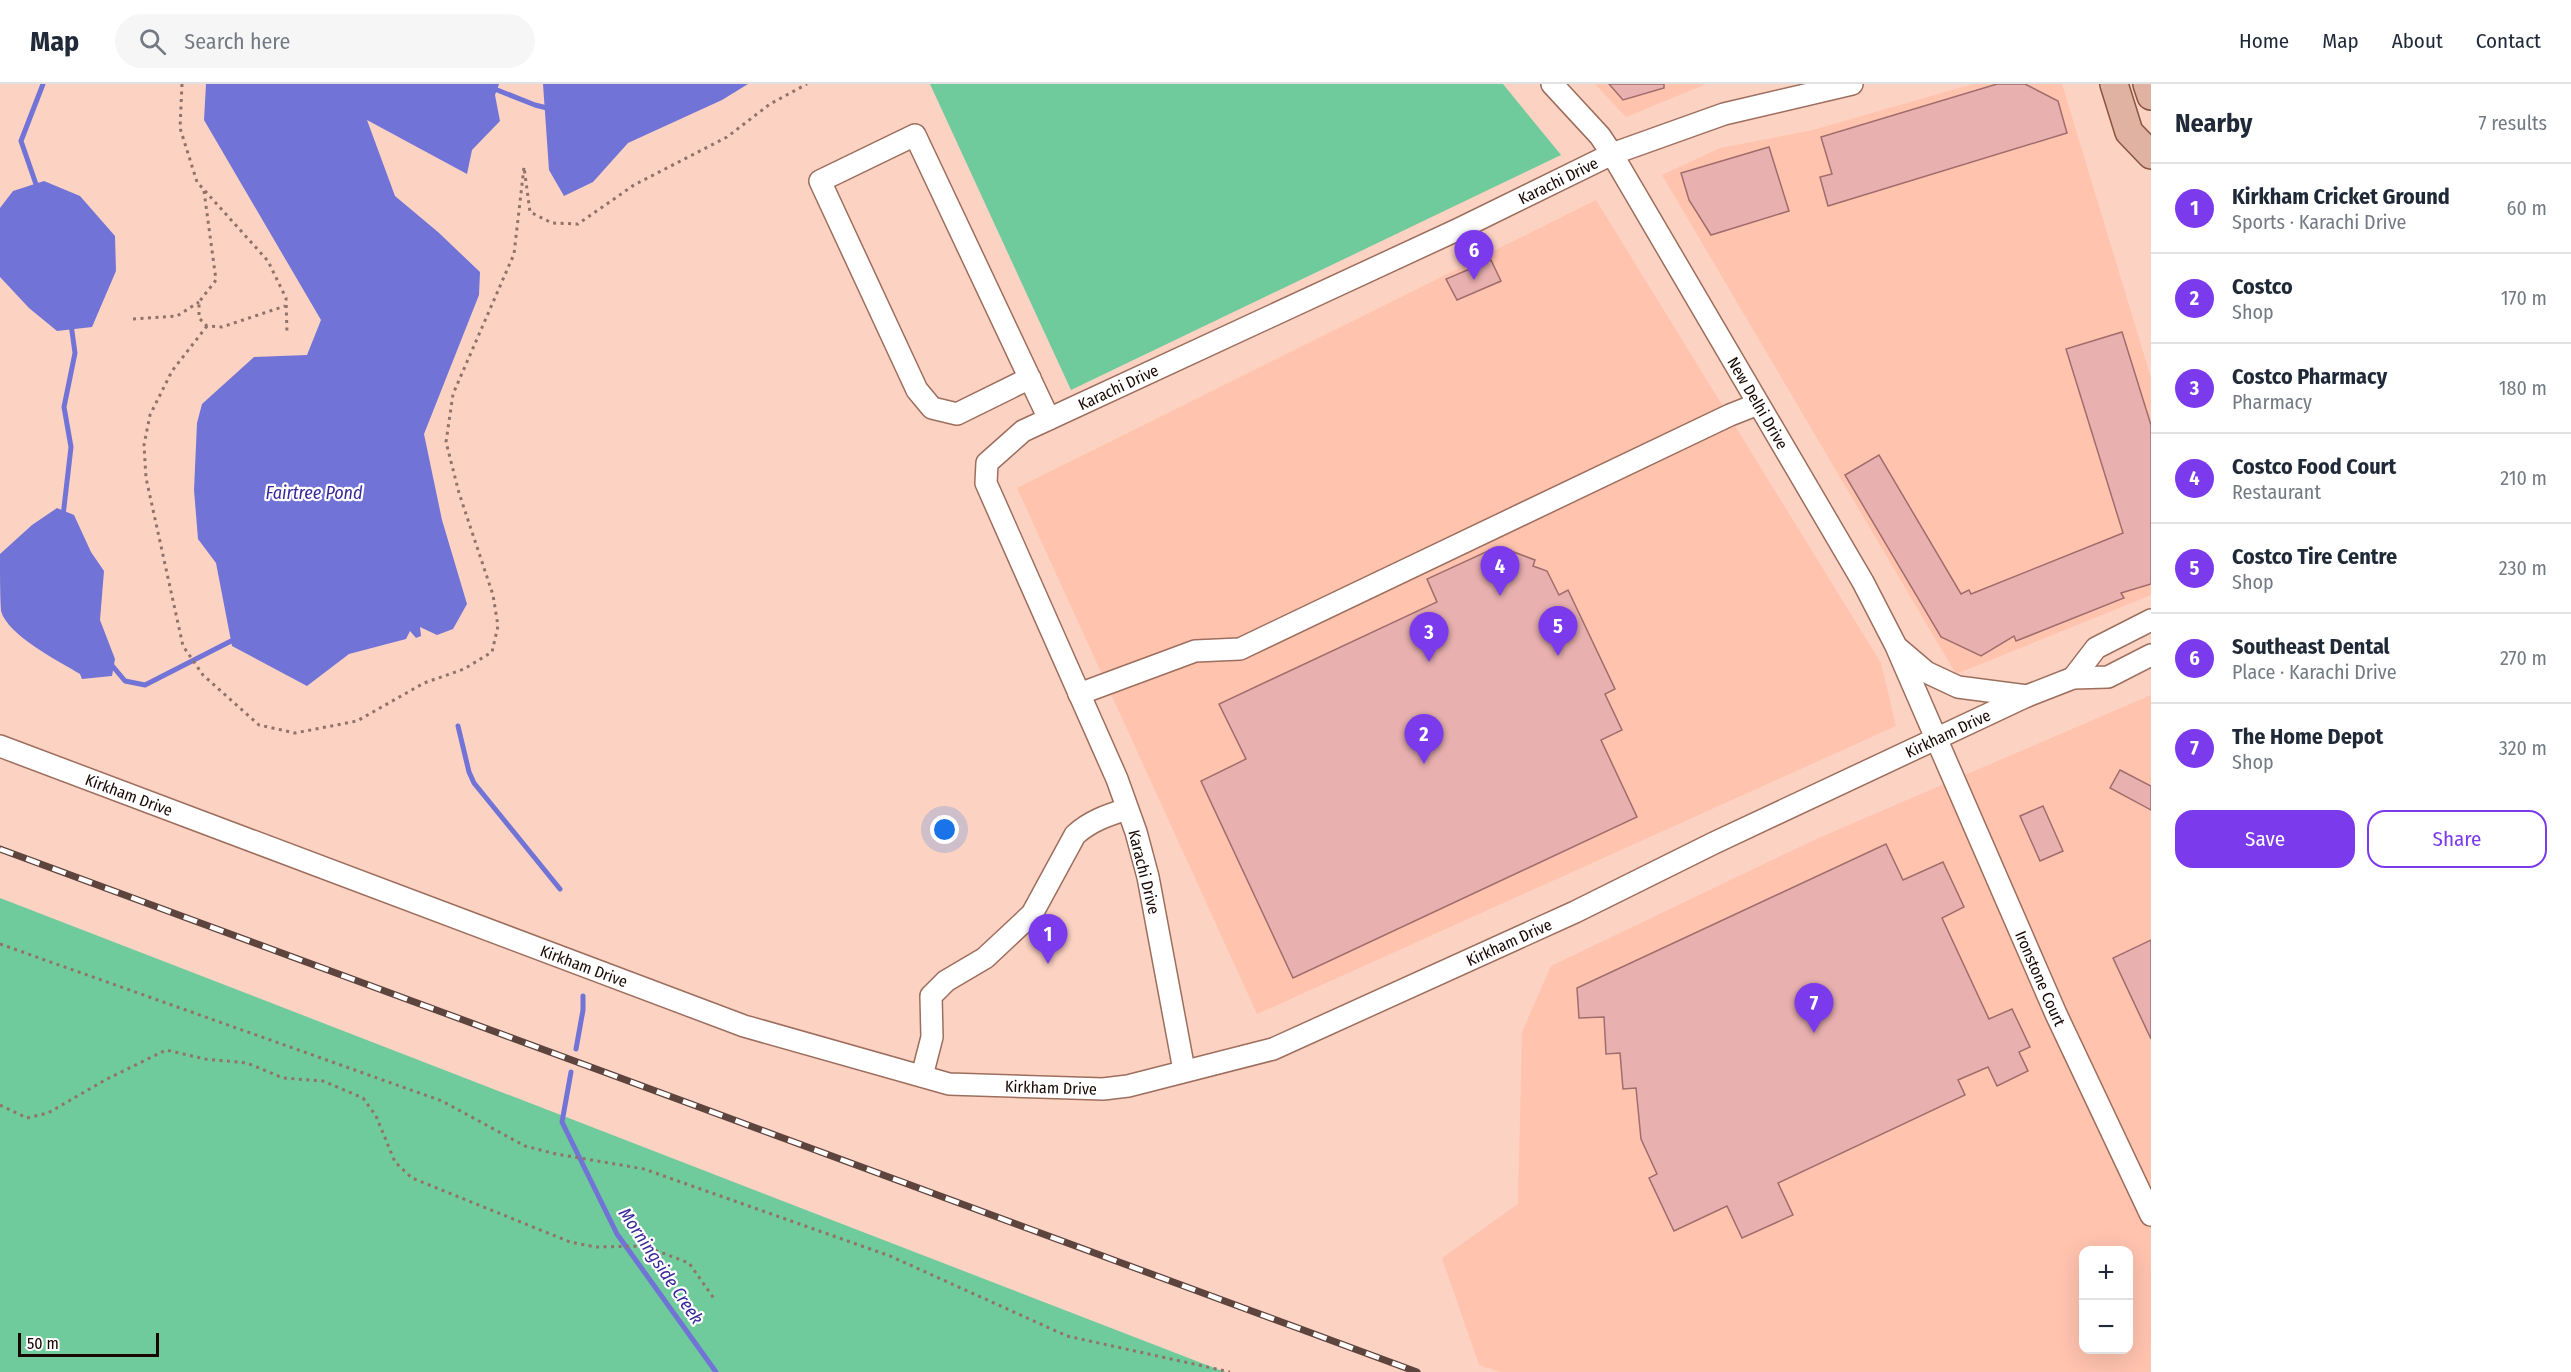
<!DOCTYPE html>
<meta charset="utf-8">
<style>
body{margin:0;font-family:"Fira Sans Condensed",sans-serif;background:#f6f6f7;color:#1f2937}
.controls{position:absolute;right:18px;bottom:18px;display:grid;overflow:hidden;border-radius:12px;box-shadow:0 6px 24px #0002}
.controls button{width:54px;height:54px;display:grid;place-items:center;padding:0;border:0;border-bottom:2px solid #e0e1e3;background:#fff;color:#1f2937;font:30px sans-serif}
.scale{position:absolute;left:18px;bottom:15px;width:141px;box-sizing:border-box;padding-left:6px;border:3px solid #180703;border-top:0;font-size:16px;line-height:21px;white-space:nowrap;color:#180703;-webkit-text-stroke:4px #fefefe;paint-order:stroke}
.you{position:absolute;left:945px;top:746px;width:21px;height:21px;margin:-15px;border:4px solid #fff;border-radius:50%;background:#1a73e8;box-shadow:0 0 0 9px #1a73e833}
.badge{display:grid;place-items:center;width:39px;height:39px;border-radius:50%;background:#7c3aed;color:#fff;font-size:20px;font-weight:700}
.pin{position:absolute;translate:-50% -50px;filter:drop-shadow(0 2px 3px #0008)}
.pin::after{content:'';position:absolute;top:32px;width:21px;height:18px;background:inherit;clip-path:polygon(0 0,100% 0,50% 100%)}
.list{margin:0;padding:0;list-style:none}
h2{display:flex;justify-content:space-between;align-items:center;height:78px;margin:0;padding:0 24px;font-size:26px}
h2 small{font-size:20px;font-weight:400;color:#747a83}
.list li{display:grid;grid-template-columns:39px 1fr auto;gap:18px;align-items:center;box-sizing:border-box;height:90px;padding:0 24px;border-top:2px solid #e0e1e3}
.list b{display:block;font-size:22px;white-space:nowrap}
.list p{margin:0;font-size:20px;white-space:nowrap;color:#747a83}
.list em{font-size:20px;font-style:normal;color:#747a83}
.actions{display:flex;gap:12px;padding:18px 24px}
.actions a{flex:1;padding:14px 0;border:2px solid #7c3aed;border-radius:18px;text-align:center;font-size:21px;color:#7c3aed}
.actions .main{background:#7c3aed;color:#fff}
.icon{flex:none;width:33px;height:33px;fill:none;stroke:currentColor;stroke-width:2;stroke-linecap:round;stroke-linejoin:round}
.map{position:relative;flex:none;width:2151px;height:1288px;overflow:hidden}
header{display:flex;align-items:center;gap:36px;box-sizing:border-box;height:84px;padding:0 30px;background:#fff;border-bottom:2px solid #e0e1e3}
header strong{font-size:28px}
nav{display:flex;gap:33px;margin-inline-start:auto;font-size:21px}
.search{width:420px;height:54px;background:#f6f6f7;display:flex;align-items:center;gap:15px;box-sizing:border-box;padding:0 21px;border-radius:33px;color:#747a83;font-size:22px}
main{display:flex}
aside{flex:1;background:#fff}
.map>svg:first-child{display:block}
</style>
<header>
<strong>Map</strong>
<div class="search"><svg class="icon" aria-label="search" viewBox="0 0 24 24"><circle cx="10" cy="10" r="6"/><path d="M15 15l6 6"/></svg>Search here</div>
<nav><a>Home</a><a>Map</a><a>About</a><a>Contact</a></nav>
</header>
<main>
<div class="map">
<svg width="2151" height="1288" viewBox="0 0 2151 1288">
<rect width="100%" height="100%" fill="#fcd2c3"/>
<g fill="#ffc3ae" fill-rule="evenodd">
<path d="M1595,0h111l-80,33z"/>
<path d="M1973,0h89l89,294v217l-195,79 -294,-499 58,-27 93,-18z"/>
<path d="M1596,116l285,463 15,63 -639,288 -240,-526z"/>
<path d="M2151,611v677h-651l-21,-7 -37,-107 76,-54 4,-172 29,-66 263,-126zM2084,1166h44v100h-44z"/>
</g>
<g fill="#6fcb9c">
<path d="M930,0h573l58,71 -490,235z"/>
<path d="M0,814l1217,471 9,3h-1226z"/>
</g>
<g fill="#7174d6">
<path d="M206,0h293l-4,11 5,26 -28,29 -5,24 -100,-54 28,76 43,36 42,40 -1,23 -55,139 18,86 25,84 -14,25 -16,6 -17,-8 1,9 -5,2 -6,-7 -4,8 -57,15 -42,32 -75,-40 -16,-83 -18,-24 -4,-49 3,-67 5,-19 52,-47 53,-2 14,-35 -117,-200z"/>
<path d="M543,0h205l-26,16 -94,43 -35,39 -29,14 -15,-26z"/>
<path d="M44,97l36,15 35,40 1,35 -24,56 -35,4 -28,-23 -29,-31v-69l13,-17z"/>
<path d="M57,424l17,7 17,37 13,19 -4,49 15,39 -3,17 -30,3 -2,-5c-21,-13 -72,-38 -79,-63 -1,-17 -1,-39 -1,-57l32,-29z"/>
</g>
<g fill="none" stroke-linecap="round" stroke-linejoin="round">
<g stroke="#7174d6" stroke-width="5">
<path d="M482,0l53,21 16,4"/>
<path d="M38,106l-17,-49 22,-57"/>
<path d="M63,432l8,-69 -7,-40 11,-54 -4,-29"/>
<path d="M110,579l15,18 20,4 92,-47"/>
<path d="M458,642l11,46 5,11 86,106"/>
<path d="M576,965l7,-39v-14"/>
<path d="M571,988l-9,50 55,112 99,138"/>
</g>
</g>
<g fill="#e8b0af" stroke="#a06d6d" stroke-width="1.5">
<path d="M1609,0h55v4l-41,12z"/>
<path d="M1997,0h28l33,17 9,32 -239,73 -8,-29 12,-3 -11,-37z"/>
<path d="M1769,63l20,64 -78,24 -22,-35 -8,-27z"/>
<path d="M1491,176l10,21 -44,19 -11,-21z"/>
<path d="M2122,248l29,93v159l-30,9 3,5 -108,43 -2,-5 -33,20 -40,-19 -96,-162 34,-20 82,139 8,-4 2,4 152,-61 -57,-184z"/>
<path d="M1506,465l29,11 -2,6 14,5 12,24 9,-5 47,99 -10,5 17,36 -21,10 36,77 -344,161 -92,-197 45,-22 -27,-55 218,-102 -10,-23 63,-29 13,5z"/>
<path d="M2120,686l31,16v24l-41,-22z"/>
<path d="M2043,722l20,45 -23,10 -20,-45z"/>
<path d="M1886,760l17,36 40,-18 21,45 -22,11 47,101 23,-10 18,38 -11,5 9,19 -31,15 -9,-19 -30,13 7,15 -187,88 15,32 -51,23 -15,-32 -53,25 -25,-53 8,-4 -16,-35 -5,-51 -13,1 -3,-36 -14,1 -2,-37 -25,1 -2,-30z"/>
<path d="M2151,856v99l-38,-81z"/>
</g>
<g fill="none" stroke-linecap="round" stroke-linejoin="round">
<g stroke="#9d6e5d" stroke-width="24">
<g id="minor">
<path id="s1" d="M1552,0l48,52 12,18 251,428 33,64 160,368 95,201"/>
<path d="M1030,294l-73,36 -25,-6 -15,-18 -97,-209 95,-46 134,284"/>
<path d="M1899,565l27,23 32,15 69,9"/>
<path d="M2073,594l23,-30 55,-28"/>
<path d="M1079,610l116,-43 45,-2 490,-234 28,-11"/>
<path id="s2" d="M0,662l744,280 205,58 154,5 25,-3 145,-37 302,-137 139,-69 313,-147 46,-18 35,-1 43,-22"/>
<path id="s3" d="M1184,986l-36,-193 -12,-45 -19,-53 -131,-296 1,-20 36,-32 436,-202 153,-75 112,-40 128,-30"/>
<path d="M922,992l10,-39 -1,-41 15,-15 39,-23 47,-44 43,-79c15,-14 33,-20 52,-26"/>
</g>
</g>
<g stroke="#8b5442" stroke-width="30">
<g id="major">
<path d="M2114,0l15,48 22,23"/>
<path d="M2147,0l4,12"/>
</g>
</g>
<g stroke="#917369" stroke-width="3" stroke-dasharray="3 4.5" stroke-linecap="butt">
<path d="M182,0l-2,44 17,54 71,79 18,37 1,36"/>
<path d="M204,107l12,89 -17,22v16l8,8 15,1 63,-21"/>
<path d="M133,235l44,-3 22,-14"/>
<path d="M207,242l-35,45 -22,44 -6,30 2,33 37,168 20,29 56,50 36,8 62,-12 67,-38 40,-14 28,-17 6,-26 -5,-31 -34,-102 -13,-51 7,-48 61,-140 10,-87 6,45 22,11 26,1 56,-39 93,-48 43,-33 37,-20"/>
<path d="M0,860l442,157 83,45 31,8 88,15 246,87 177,80 163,36"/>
<path d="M0,1021l27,13 21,-5 59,-34 59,-29 39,9 42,4 36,15 40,3 40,17 13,18 19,46 17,16 158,64 26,5 48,-1 45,17 26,37"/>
</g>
<use href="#minor" stroke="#fff" stroke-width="21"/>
<use href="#major" stroke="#dfb2a2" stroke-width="27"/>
<g stroke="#5d443d" stroke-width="7">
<path id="rail" d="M0,765l1417,523"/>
</g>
<use href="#rail" stroke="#fefefe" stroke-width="4.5" stroke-dasharray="14" stroke-linecap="butt"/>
</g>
<g text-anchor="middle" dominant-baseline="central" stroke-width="4.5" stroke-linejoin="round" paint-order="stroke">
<g font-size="16" fill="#180703" stroke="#fefefe">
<text stroke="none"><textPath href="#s3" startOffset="1282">Karachi Drive</textPath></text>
<text stroke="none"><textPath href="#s3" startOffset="796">Karachi Drive</textPath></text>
<text stroke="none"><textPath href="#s1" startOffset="381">New Delhi Drive</textPath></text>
<text stroke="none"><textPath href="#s2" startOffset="2082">Kirkham Drive</textPath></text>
<text stroke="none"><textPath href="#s2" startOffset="138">Kirkham Drive</textPath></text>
<text transform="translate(1144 788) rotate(76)">Karachi Drive</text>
<text stroke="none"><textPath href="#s2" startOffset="1596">Kirkham Drive</textPath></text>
<text stroke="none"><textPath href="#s2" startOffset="624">Kirkham Drive</textPath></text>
<text stroke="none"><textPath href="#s1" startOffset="1023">Ironstone Court</textPath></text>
<text stroke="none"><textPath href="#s2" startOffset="1110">Kirkham Drive</textPath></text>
</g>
<g font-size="18" font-style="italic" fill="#37279b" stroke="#fefefe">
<text x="314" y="409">Fairtree Pond</text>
<text transform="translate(661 1182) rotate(56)">Morningside Creek</text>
</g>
</g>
</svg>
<div class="controls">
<button>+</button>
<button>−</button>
</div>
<div class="scale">50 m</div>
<div class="you"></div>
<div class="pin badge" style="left:1048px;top:880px">1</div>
<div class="pin badge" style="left:1424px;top:680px">2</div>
<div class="pin badge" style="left:1429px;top:578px">3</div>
<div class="pin badge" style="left:1500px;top:512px">4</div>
<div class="pin badge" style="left:1558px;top:572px">5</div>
<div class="pin badge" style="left:1474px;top:196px">6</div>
<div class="pin badge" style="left:1814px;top:949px">7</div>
</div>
<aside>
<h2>Nearby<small>7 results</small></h2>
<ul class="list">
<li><span class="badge">1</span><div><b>Kirkham Cricket Ground</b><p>Sports · Karachi Drive</p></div><em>60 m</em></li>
<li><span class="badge">2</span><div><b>Costco</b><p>Shop</p></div><em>170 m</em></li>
<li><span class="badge">3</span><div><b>Costco Pharmacy</b><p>Pharmacy</p></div><em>180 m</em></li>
<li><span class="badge">4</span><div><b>Costco Food Court</b><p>Restaurant</p></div><em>210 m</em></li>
<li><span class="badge">5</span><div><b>Costco Tire Centre</b><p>Shop</p></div><em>230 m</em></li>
<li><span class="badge">6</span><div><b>Southeast Dental</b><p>Place · Karachi Drive</p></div><em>270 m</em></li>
<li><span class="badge">7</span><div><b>The Home Depot</b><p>Shop</p></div><em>320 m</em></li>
</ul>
<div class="actions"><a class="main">Save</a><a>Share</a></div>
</aside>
</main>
